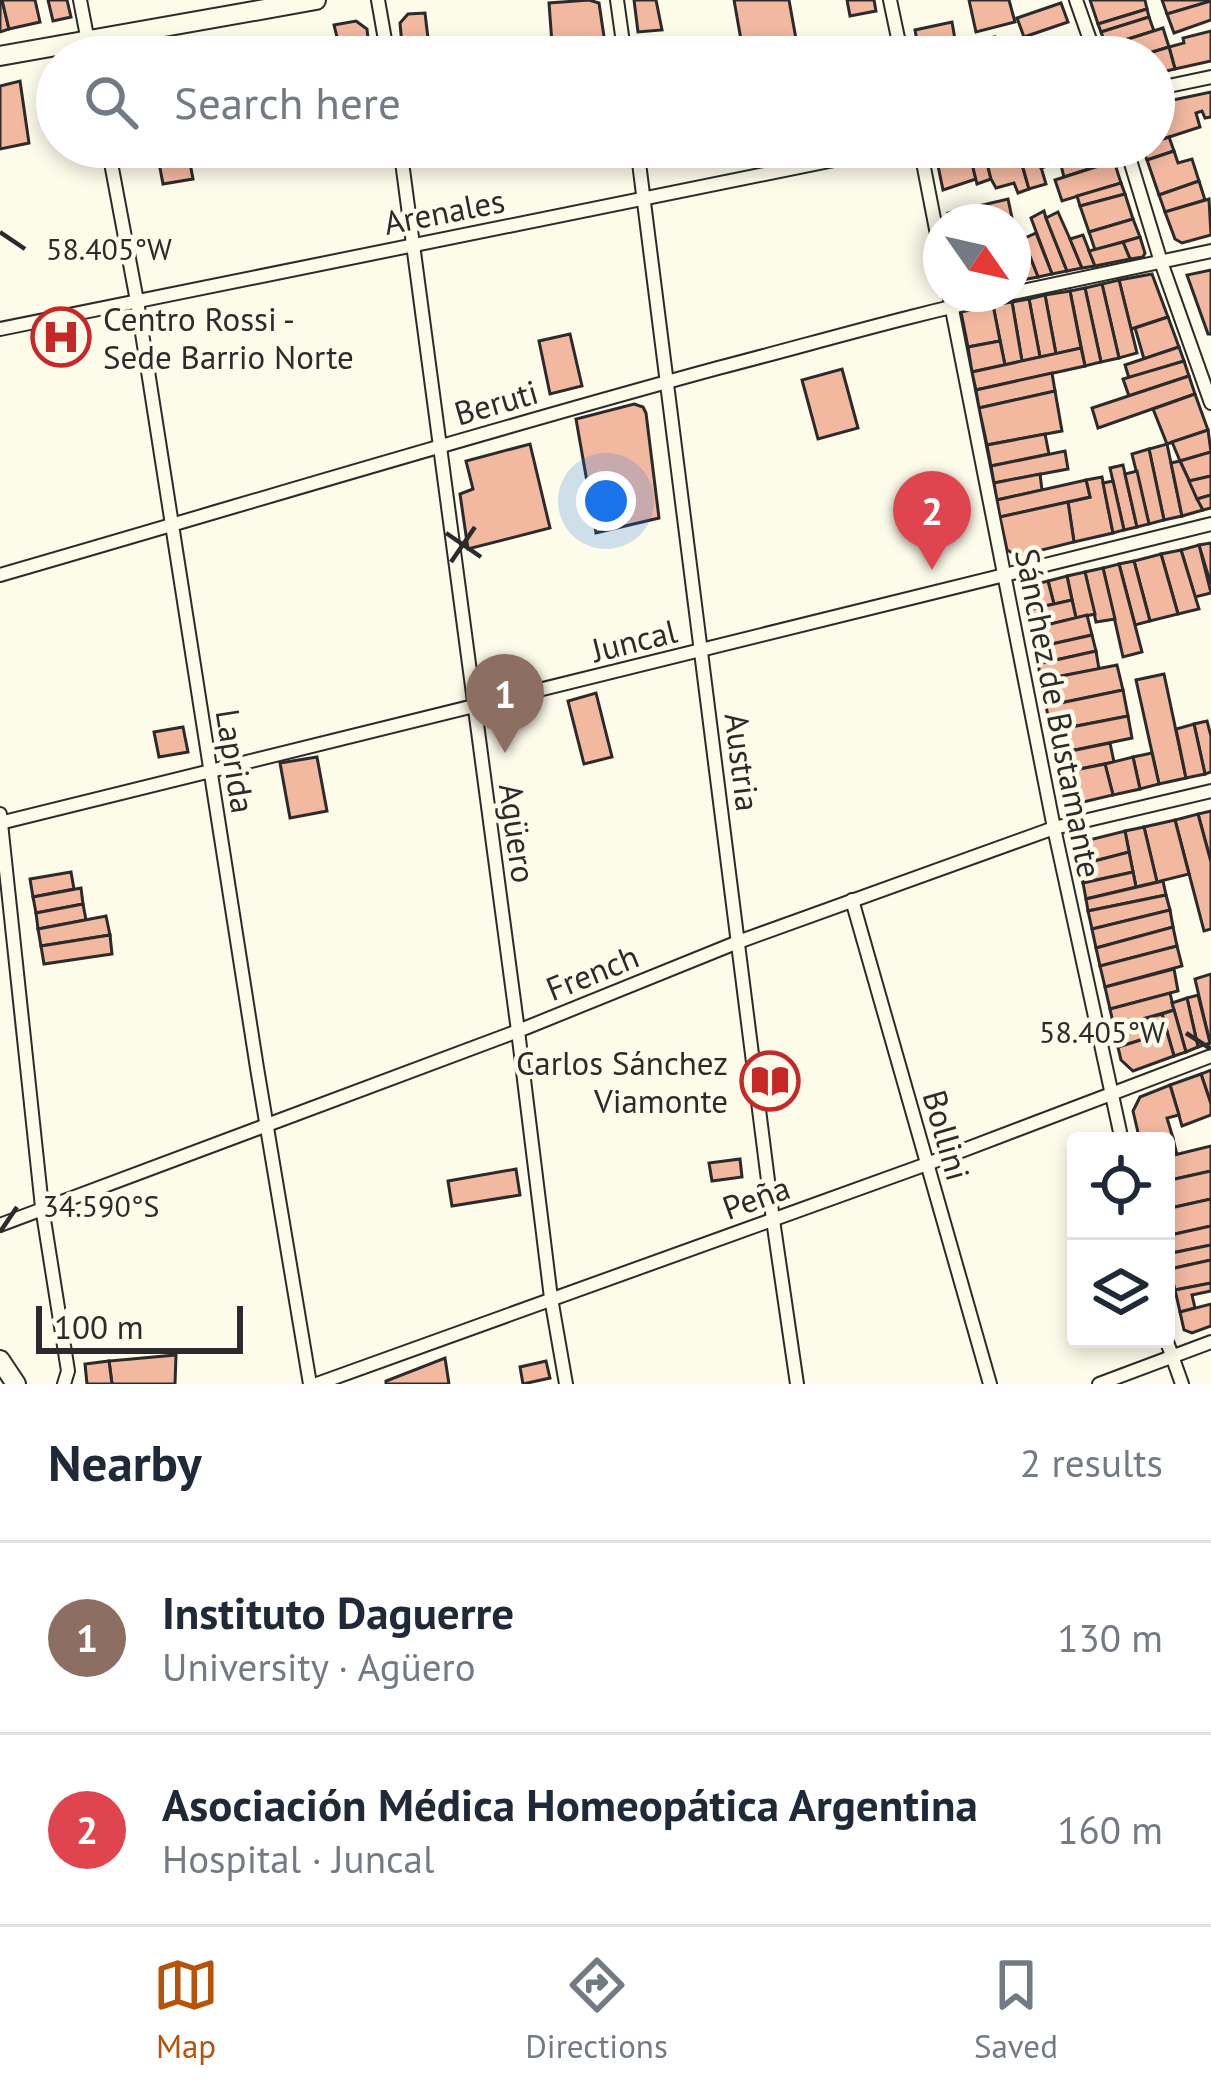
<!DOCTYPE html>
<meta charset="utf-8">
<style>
body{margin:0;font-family:"PT Sans",sans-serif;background:#f6f6f7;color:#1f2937}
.controls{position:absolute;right:36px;bottom:36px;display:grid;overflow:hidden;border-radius:12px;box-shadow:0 6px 18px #0003}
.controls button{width:108px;height:108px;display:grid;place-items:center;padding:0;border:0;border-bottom:3px solid #e0e1e3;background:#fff;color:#1f2937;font:60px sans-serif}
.compass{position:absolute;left:923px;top:204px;width:108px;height:108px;border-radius:50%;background:#fff;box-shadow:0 6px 18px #0003;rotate:124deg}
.scale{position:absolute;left:36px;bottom:30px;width:207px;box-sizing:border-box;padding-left:12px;border:6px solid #2b2b2b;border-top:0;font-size:33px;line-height:42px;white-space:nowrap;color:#2b2b2b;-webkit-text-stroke:9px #fdfbea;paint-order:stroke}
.you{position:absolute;left:606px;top:501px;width:42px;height:42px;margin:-30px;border:9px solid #fff;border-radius:50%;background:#1a73e8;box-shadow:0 0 0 18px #1a73e833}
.badge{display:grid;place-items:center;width:78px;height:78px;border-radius:50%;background:#b45309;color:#fff;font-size:39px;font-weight:700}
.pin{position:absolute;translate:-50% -99px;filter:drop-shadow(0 3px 6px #0008)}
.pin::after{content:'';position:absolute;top:63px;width:42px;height:36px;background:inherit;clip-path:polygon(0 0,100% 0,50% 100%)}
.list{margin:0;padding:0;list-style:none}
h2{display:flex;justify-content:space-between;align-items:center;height:156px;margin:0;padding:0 48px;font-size:51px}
h2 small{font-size:39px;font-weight:400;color:#747a83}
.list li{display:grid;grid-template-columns:78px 1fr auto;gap:36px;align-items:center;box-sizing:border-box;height:192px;padding:0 48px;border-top:3px solid #e0e1e3}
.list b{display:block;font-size:45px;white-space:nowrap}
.list p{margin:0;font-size:39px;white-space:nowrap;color:#747a83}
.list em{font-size:39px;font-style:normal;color:#747a83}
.icon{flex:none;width:66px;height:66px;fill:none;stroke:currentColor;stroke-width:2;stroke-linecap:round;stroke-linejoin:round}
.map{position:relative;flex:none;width:1211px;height:1384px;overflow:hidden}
.search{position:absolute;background:#fff;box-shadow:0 6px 18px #0003;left:36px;right:36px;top:36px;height:132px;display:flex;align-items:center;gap:30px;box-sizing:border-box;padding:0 42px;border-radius:66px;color:#747a83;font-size:45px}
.sheet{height:540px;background:#fff}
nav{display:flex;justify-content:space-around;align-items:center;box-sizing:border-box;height:168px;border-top:3px solid #e0e1e3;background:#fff;font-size:33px;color:#747a83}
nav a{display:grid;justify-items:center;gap:6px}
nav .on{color:#b45309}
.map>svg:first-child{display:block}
</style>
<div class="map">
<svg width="1211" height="1384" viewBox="0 0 1211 1384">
<rect width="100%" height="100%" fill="#fdfbea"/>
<g fill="#f2b8a0" stroke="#2b2b2b" stroke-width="3">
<path d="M0,0h2l7,29 -9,3z"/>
<path d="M2,0h33l5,22 -31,7z"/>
<path d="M48,0h19l4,17 -18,4z"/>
<path d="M589,0l10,3 7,47 -33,7h-20l-4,-54z"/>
<path d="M634,0h22l6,30 -24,2z"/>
<path d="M734,0h55l9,50 -54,7z"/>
<path d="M847,0h27l2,11 -26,5z"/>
<path d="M969,0h40l6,22 -39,10z"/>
<path d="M1090,0h55l2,9 -49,15z"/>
<path d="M1162,0h49v1l-44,13z"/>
<path d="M1211,1v19l-37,13 -7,-19z"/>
<path d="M1061,3l7,19 -44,15 -7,-19z"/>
<path d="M1147,9l2,8 -48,15 -3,-8z"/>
<path d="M425,13l5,42 -27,2 -3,-34 8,-9z"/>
<path d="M1149,17l5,14 -48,15 -5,-14z"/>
<path d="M356,21l11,8 3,28h-28l-8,-32z"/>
<path d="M952,22l6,35h-38l-5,-27z"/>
<path d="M1163,28l6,19 -33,10h-26l-4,-11z"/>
<path d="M1211,31v30l-36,8 -6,-22 15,-4 -1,-5z"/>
<path d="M995,37l5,20h-21l-4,-17z"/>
<path d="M1016,42l5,15h-21l-2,-11z"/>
<path d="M1169,47l6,22 -21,5v-17h-18z"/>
<path d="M20,81l9,62 -29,6v-63z"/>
<path d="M1211,92v25l-6,1 -3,-7 -6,2 4,14 -46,15v-38z"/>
<path d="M1169,137l5,14 -27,9 -5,-13h12v-5z"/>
<path d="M156,147h31l6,32 -30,5z"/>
<path d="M950,147h18l8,32 -33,11 -7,-34 5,-7z"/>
<path d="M968,147h15l8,32 -14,5z"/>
<path d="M983,147h34l12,42 -11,4 -4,-10 -18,5 -5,-9z"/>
<path d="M1017,147h18l11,37 -17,5z"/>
<path d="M1035,147h17l4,16 -15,5z"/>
<path d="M1052,147h22l2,9 -20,7z"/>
<path d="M1074,147h31l-29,9z"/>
<path d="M1109,147l5,14 -50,16 -4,-16z"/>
<path d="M1174,151l4,12 14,-4 7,22 -40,14 -12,-35z"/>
<path d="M1114,161l7,22 -59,18 -7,-21z"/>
<path d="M1199,181l6,19 -40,12 -6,-17z"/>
<path d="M1121,183l4,11 -45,12 -3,-10z"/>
<path d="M1125,194l8,25 -44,13 -9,-26z"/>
<path d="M1008,199l4,19 -17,4h-45l-2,-9z"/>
<path d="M1209,199l2,36 -29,8 -7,-4 -10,-27z"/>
<path d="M1044,211l2,7 21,53 -15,3 -21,-56z"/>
<path d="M1058,212l12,27 12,29 -15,3 -21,-53z"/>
<path d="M1133,219l7,18 -45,13 -6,-18z"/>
<path d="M1036,233l16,41 -14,3 -15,-38z"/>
<path d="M1083,235l12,31 -13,2 -12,-29z"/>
<path d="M1140,237l5,16 -2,4 -13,2 -7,-17z"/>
<path d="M1023,239l15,38 -22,4 -3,-13v-25z"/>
<path d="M1123,242l7,17 -35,7 -6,-15z"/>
<path d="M1211,270v64h-3l-21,-59z"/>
<path d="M1152,274l16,43 -37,12 -12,-49z"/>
<path d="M1119,280l18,73 -18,5 -17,-74z"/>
<path d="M1102,284l17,74 -18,4 -16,-74z"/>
<path d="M1085,288l16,74 -16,4 -15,-75z"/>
<path d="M1070,291l11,57 -25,6 -11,-59z"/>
<path d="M1045,295l11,59 -16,3 -11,-58z"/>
<path d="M1029,299l11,58 -18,4 -10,-59z"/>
<path d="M1012,302l10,59 -17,4 -12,-60z"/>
<path d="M993,305l7,36 -32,6 -7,-35z"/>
<path d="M1168,317l11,30 -35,12 -9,-31z"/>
<path d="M570,334l12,52 -32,8 -11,-53z"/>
<path d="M1000,341l5,24 -33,7 -4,-25z"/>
<path d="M1179,347l5,14 -55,17 -4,-13z"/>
<path d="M1081,348l4,18 -109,24 -4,-18z"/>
<path d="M1184,361l5,15 -60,20 -6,-17z"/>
<path d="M842,369l16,59 -40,11 -16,-59z"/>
<path d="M1052,373l3,18 -76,17 -3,-18z"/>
<path d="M1189,376l6,18 -97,34 -6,-20z"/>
<path d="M1055,391l7,40 -75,14 -8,-37z"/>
<path d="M1195,394l13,36 -41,14 -14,-35z"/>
<path d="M634,404l9,3 3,6 13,105 -63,15 -20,-114z"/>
<path d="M1208,430l3,22 -31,9 -8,-19z"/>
<path d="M1045,434l4,20 -58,12 -4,-21z"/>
<path d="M530,444l20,84 -82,21 -8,-55 13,-5 -7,-28z"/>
<path d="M1167,444l15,72 -18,4 -15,-71z"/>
<path d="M1149,449l15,71 -15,4 -17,-70z"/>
<path d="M1065,451l3,18 -74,14 -3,-17z"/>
<path d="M1211,452v24l-22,5 -9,-20z"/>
<path d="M1180,461l23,49 -21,6 -11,-53z"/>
<path d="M1123,465l14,62 -13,3 -14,-62z"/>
<path d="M1137,471l12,53 -12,3 -12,-53z"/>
<path d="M1040,474l2,16 -45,10 -3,-17z"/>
<path d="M1211,476v19l-14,4 -8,-18z"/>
<path d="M1102,477l11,56 -39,9 -6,-40 22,-5 -4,-17z"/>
<path d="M1086,480l4,17 -90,20 -3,-17z"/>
<path d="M1113,481l11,49 -11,3 -10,-50z"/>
<path d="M1211,495v13l-8,2 -6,-11z"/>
<path d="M1068,502l6,40 -56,14 -11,-6 -7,-33z"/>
<path d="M1211,543v42l-12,-40z"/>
<path d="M1199,545l12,48 -16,4 -14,-47z"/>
<path d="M1181,550l18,59 -21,5 -17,-60z"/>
<path d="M1161,554l17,60 -28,7 -16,-60z"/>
<path d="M1134,561l16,60 -15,4 -16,-61z"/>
<path d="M1119,564l23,88 -19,5 -20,-89z"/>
<path d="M1103,568l12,51 -19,3 -11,-50z"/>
<path d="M1085,572l10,42 -19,4 -9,-42z"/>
<path d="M1067,576l5,24 -18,4 -6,-23z"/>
<path d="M1048,581l6,23 -27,6 -4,-16 5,-8z"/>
<path d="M1072,600l4,18 -46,11 -3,-19z"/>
<path d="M1087,615l5,20 -58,13 -4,-19z"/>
<path d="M1092,635l4,16 -58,13 -4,-16z"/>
<path d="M1096,651l3,18 -58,11 -3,-16z"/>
<path d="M1117,665l6,25 -77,16 -5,-26z"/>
<path d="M1164,674l22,104 -27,6 -23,-104z"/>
<path d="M1123,690l5,26 -77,15 -5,-25z"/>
<path d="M596,693l16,64 -28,7 -16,-63z"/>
<path d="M1128,716l4,22 -76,16 -5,-23z"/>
<path d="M1207,721l4,15v36l-6,2 -11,-50z"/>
<path d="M1194,724l11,50 -19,4 -10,-49z"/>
<path d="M183,727l5,25 -29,5 -5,-25z"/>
<path d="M1110,743l4,19 -54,11 -4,-19z"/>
<path d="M1152,753l7,31 -19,5 -7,-32z"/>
<path d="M317,757l10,54 -37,7 -10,-55z"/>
<path d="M1133,757l7,32 -27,6 -8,-31z"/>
<path d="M1105,764l8,31 -38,9 -10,-5 -5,-26z"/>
<path d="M1211,811v51l-13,-48z"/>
<path d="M1198,814l13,48v67l-7,2 -29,-111z"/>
<path d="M1175,820l14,54 -32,8 -13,-55z"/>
<path d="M1144,827l13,55 -21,5 -11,-56z"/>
<path d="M1125,831l4,21 -50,13 -4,-15 6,-8z"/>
<path d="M1129,852l4,20 -50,11 -4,-18z"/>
<path d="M71,872l3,17 -41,8 -3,-18z"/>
<path d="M1133,872l3,15 -50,12 -3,-16z"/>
<path d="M1163,881l3,14 -78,16 -2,-12z"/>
<path d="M81,888l2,16 -47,9 -3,-16z"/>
<path d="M1166,895l4,15 -78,19 -4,-18z"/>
<path d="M83,904l3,16 -48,9 -2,-16z"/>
<path d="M1170,910l3,17 -77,21 -4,-19z"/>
<path d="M106,916l4,19 -69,11 -3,-17z"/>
<path d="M1173,927l4,19 -77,20 -4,-18z"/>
<path d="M110,935l2,19 -68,10 -3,-18z"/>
<path d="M1177,946l5,20 -77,21 -5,-21z"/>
<path d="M1174,969l4,22 -68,18 -5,-22z"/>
<path d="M1211,974v68l-1,1 -15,-64z"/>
<path d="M1170,993l4,17 -60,17 -4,-18z"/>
<path d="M1198,995l12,48 -12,4 -11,-49z"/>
<path d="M1187,998l11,49 -12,5 -14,-49z"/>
<path d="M1174,1010l12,42 -12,4 -12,-42z"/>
<path d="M1162,1014l5,18 -49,15 -4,-20z"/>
<path d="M1167,1032l7,24 -41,15 -12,-11 -3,-13z"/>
<path d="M1211,1070v34l-10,-30z"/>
<path d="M1201,1074l10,30v11l-29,11 -12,-41z"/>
<path d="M1170,1085l9,30 -12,3 6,20 -33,3 -7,-30 7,-14z"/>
<path d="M1173,1138l4,17 -11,2v-16h-4z"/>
<path d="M1211,1146v25l-45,10v-24z"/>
<path d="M740,1159l2,18 -30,4 -3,-18z"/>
<path d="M516,1169l4,26 -68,11 -4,-25z"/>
<path d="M1211,1171v28l-45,10v-28z"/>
<path d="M1211,1199v27l-45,10v-27z"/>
<path d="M1211,1226v19l-44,9 -1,-18z"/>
<path d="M1211,1245v15l-41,9 -3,-15z"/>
<path d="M1211,1260v23l-36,7 -5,-21z"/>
<path d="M1211,1283v8l-19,4 3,13 -15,4 -5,-22z"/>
<path d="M1211,1304v22l-19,7 -8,-3 -4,-18z"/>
<path d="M176,1355l-1,29h-63l-3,-23z"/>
<path d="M445,1358l4,26h-63v-3z"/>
<path d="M109,1361l3,23h-25l-2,-20z"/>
<path d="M546,1361l4,17 -27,6 -3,-17z"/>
</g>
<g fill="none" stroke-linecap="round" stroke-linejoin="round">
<g stroke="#2b2b2b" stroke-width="16">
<g id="minor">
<path d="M80,0l11,57"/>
<path d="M378,0l10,57"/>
<path d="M617,0l8,57"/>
<path d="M890,0l12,57"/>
<path d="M1076,0l20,57"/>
<path d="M1154,89l57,-12"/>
<path d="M108,147l29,154 120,767 53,316"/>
<path d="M400,147l118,884 33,267 15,86"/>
<path d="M637,147l136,1073 24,164"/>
<path d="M920,147l21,108"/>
<path d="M1126,147l35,115 50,141"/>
<path d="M1013,293l198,-42"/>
<path d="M949,294l105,534 68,313"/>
<path d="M0,329l898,-182"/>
<path d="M0,575c239,-69 478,-142 718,-207 97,-25 194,-54 292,-74"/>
<path d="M0,814l42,393 26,164 -4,13"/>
<path d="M0,823l1211,-299"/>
<path d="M852,900l138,484"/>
<path d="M0,1225l518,-194 220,-89 316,-114 157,-37"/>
<path d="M1166,1339l16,45"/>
<path d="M317,1384l610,-220 284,-108"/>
<path d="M1099,1384l112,-42"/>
</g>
</g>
<g stroke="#2b2b2b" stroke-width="22">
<g id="secondary">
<path d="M0,56l316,-56"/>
<path d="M0,1360l16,24"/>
</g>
</g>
<use href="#minor" stroke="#fdfbea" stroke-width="12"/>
<use href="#secondary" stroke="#fdfbea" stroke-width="18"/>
</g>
<path fill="none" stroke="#2b2b2b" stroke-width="4.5" d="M0,232l25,17M446,533l35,24M451,562l24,-35M1186,1033l25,16M0,1232l17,-25"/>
<defs>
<g id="hospital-ring" transform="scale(3)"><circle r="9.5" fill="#fdfbea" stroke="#c62828" stroke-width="1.5"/><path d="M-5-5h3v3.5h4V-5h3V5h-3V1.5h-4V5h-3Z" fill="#c62828"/></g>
<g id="library-ring" transform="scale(3)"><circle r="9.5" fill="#fdfbea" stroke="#c62828" stroke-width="1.5"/><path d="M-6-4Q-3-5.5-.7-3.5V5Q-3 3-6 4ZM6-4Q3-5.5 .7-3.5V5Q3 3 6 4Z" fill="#c62828"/></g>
</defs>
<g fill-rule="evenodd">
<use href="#hospital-ring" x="61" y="337"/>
<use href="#library-ring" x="770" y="1081"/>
</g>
<g text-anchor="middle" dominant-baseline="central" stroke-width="9" stroke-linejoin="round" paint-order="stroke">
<g font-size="33" fill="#2b2b2b" stroke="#fdfbea">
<text transform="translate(444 211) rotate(-11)">Arenales</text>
<text transform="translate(496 402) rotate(-16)">Beruti</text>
<text transform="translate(634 640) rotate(-14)">Juncal</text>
<text transform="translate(1059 713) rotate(79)">Sánchez de Bustamante</text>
<text transform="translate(236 761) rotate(81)">Laprida</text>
<text transform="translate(743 762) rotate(83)">Austria</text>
<text transform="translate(518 833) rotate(82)">Agüero</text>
<text transform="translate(592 972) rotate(-22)">French</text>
<text transform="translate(947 1135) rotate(74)">Bollini</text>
<text transform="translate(756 1197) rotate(-20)">Peña</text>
</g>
<g font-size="33" fill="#2b2b2b" stroke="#fdfbea" text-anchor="start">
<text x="103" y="318">Centro Rossi -<tspan x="103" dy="38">Sede Barrio Norte</tspan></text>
<text x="728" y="1062" text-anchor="end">Carlos Sánchez<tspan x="728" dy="38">Viamonte</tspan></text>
</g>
</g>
<g font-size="30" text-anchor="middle" fill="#2b2b2b" stroke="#fdfbea" stroke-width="9" stroke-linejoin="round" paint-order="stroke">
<text x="109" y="260">58.405°W</text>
<text x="1102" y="1043">58.405°W</text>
<text x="101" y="1217">34.590°S</text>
</g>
</svg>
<div class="controls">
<button><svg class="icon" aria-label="locate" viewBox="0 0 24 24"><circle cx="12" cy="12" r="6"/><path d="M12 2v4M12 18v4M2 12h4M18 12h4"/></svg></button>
<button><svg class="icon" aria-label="layers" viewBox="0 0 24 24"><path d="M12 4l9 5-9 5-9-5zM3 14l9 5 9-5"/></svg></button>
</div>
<svg class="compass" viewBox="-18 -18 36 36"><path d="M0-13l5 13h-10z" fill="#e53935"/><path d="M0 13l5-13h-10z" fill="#747a83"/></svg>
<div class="scale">100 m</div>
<div class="you"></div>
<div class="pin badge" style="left:505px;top:753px;background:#8d6e63">1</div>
<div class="pin badge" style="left:932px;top:570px;background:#e0444e">2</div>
<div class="search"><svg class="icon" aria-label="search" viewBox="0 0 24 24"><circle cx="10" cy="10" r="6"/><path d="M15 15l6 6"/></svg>Search here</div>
</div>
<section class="sheet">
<h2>Nearby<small>2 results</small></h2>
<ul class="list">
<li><span class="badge" style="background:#8d6e63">1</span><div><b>Instituto Daguerre</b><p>University · Agüero</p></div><em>130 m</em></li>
<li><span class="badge" style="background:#e0444e">2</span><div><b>Asociación Médica Homeopática Argentina</b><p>Hospital · Juncal</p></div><em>160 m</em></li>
</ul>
</section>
<nav>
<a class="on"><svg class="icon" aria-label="map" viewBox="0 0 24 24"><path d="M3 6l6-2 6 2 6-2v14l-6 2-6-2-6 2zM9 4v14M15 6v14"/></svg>Map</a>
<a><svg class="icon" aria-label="directions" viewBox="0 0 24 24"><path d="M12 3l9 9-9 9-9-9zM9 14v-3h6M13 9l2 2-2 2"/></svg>Directions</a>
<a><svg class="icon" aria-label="saved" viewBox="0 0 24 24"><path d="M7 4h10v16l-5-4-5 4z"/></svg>Saved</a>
</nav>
